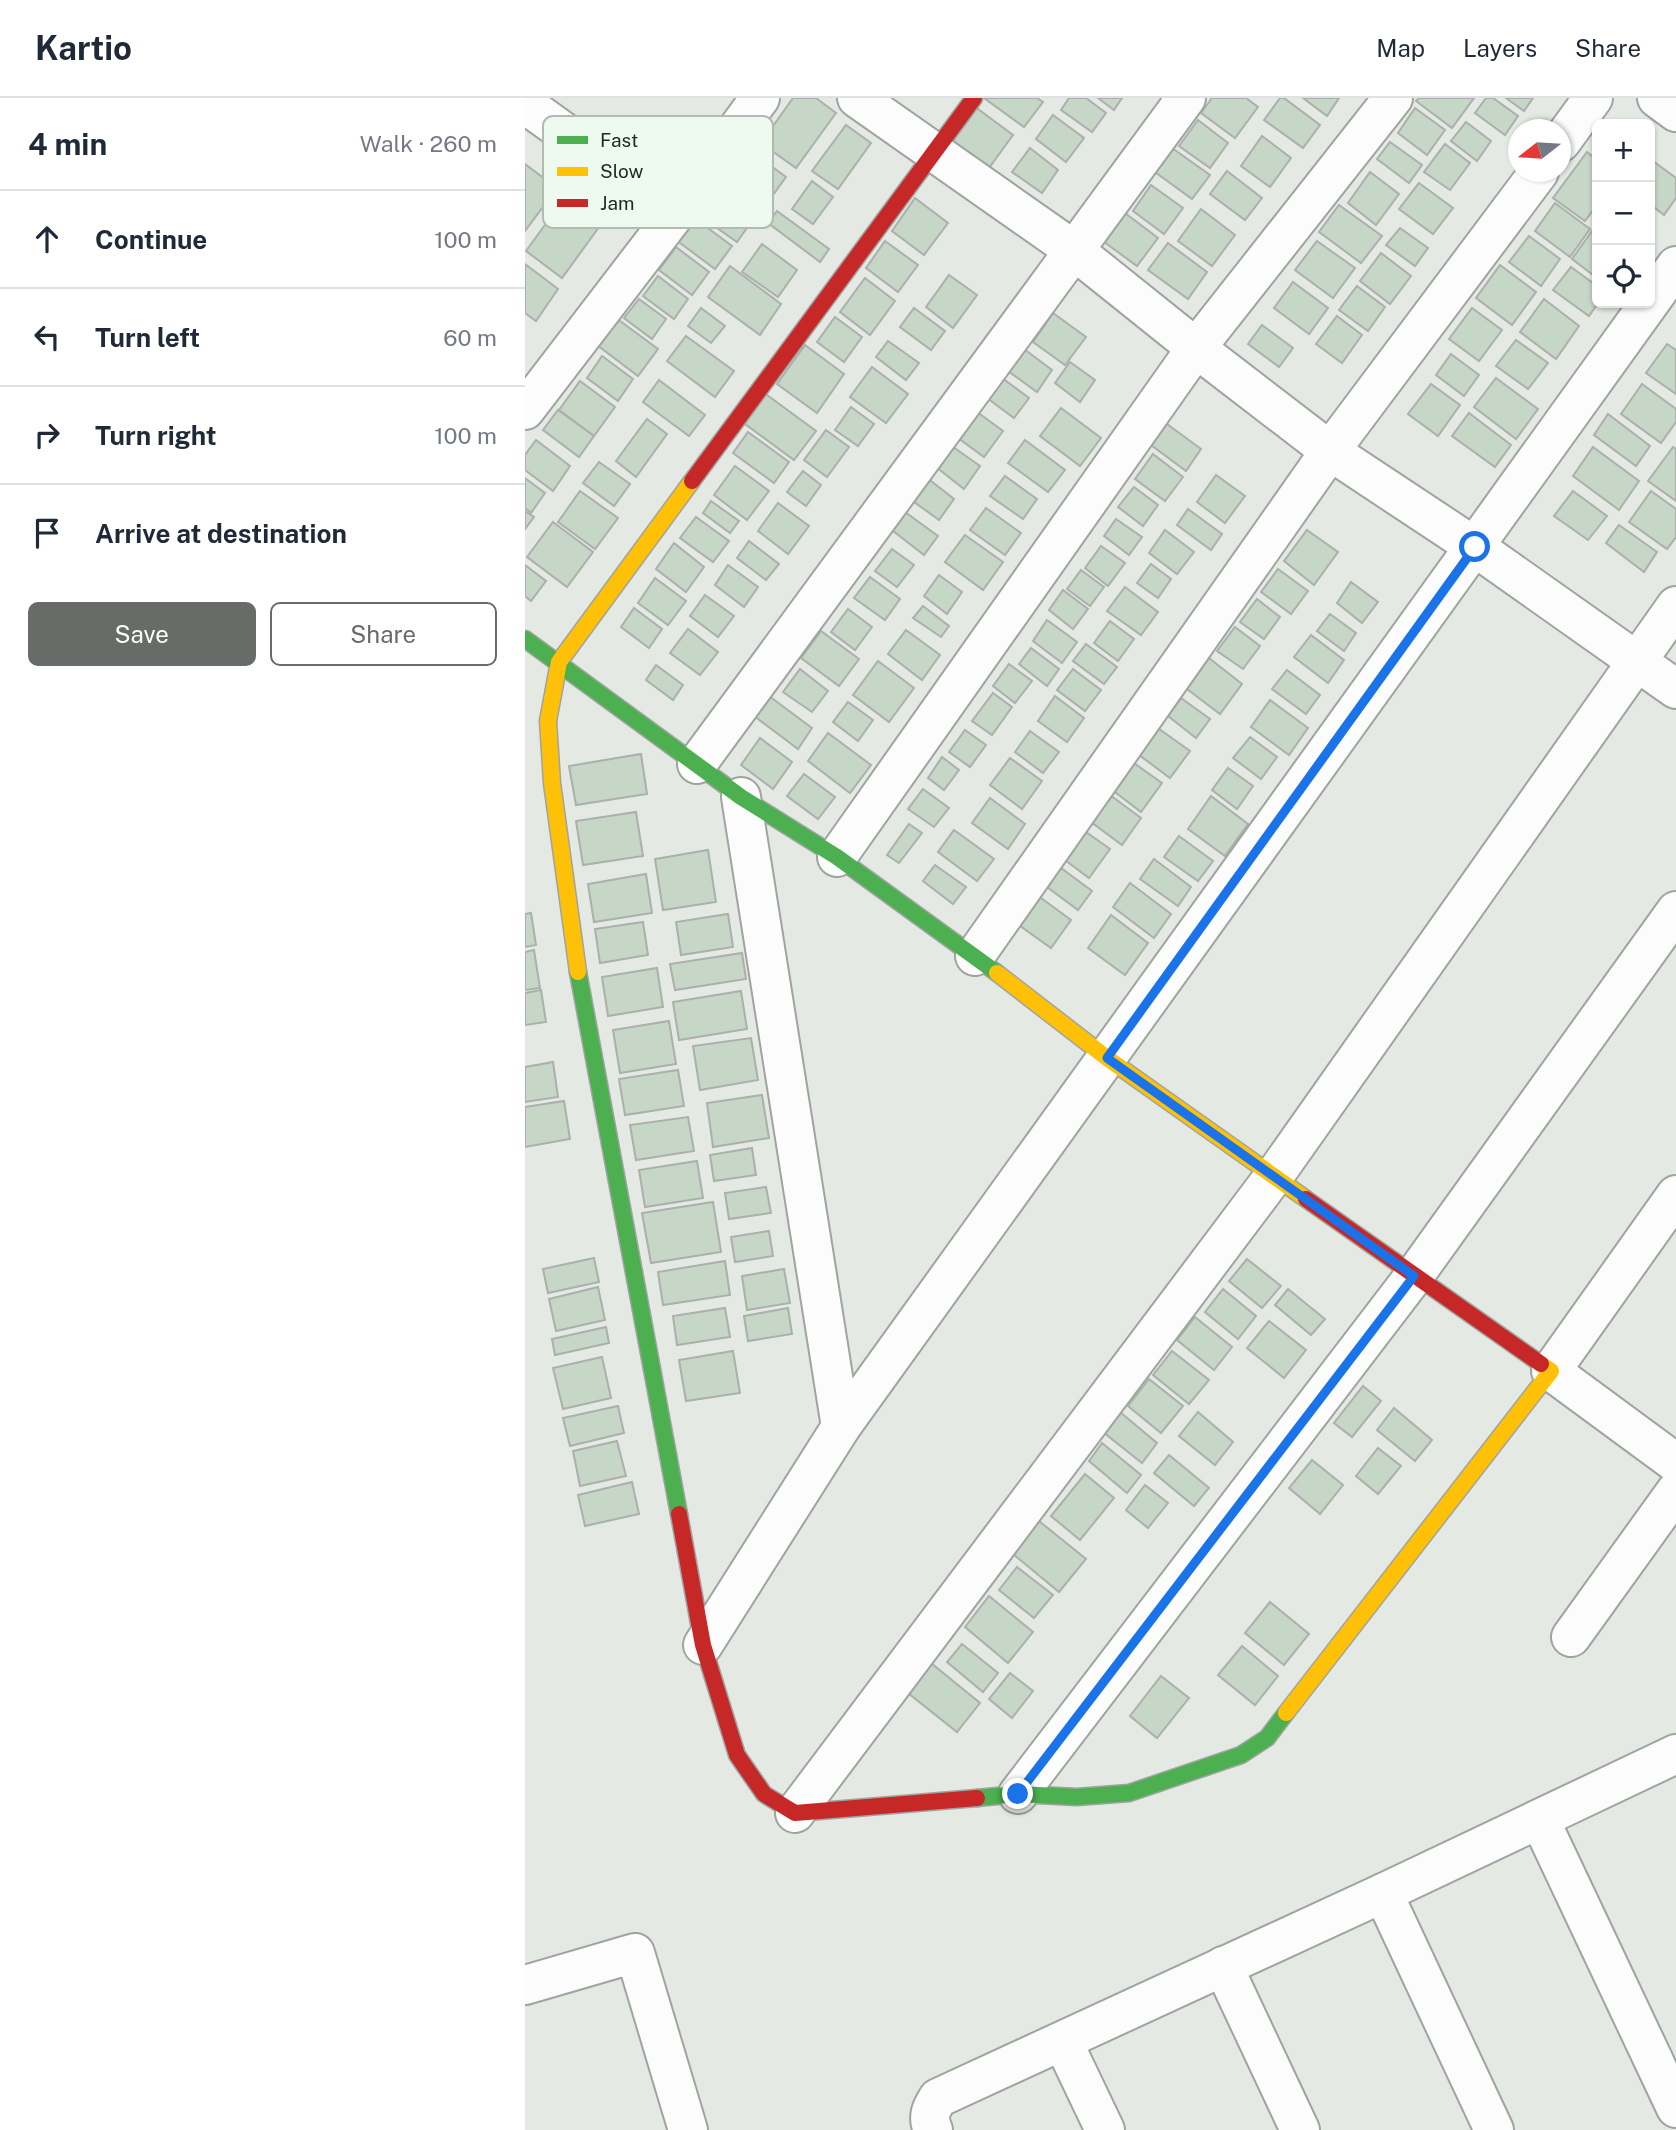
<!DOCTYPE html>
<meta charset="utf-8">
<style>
body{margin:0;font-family:"Public Sans",sans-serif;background:#f2f2f3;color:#1f2937}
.controls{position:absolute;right:21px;top:21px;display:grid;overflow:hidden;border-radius:10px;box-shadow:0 2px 5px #0004}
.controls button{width:63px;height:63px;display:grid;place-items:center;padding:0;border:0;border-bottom:2px solid #e0e1e3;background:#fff;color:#1f2937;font:35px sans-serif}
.compass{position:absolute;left:983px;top:21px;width:63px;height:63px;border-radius:50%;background:#fff;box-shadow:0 2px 5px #0004;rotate:253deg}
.stop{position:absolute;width:21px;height:21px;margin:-16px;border:5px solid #1a73e8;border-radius:50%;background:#fff}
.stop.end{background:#1a73e8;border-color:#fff;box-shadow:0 2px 7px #0008}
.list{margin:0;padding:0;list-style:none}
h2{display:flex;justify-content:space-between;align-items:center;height:91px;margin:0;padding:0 28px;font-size:30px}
h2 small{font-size:23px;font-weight:400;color:#747a83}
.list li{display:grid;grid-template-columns:46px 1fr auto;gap:21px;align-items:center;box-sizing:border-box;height:98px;padding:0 28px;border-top:2px solid #e0e1e3}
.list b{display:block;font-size:26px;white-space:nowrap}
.list em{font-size:23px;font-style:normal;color:#747a83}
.actions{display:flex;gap:14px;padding:21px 28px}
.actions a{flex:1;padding:16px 0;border:2px solid #686c68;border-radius:10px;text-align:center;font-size:24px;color:#686c68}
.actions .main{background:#686c68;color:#fff}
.icon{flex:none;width:38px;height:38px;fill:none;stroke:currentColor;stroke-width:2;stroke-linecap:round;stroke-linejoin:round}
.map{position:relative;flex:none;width:1151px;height:2032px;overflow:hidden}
header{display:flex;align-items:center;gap:42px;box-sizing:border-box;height:98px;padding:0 35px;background:#fff;border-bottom:2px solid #e0e1e3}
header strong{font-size:33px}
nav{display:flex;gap:38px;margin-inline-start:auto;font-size:24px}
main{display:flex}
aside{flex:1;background:#fff}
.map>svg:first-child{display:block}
</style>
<header>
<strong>Kartio</strong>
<nav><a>Map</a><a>Layers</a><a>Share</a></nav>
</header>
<main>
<aside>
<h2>4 min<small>Walk · 260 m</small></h2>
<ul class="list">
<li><svg class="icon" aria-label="ahead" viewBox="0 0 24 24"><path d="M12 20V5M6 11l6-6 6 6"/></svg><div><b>Continue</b></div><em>100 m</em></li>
<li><svg class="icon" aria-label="left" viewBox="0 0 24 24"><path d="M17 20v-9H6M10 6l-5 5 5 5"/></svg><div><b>Turn left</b></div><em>60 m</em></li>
<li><svg class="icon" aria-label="right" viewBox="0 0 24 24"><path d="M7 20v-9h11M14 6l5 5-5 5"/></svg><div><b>Turn right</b></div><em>100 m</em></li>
<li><svg class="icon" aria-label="arrive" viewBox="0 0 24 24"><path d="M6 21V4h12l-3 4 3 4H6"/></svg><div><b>Arrive at destination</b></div></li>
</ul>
<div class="actions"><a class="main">Save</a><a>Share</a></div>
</aside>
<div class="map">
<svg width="1151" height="2032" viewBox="0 0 1151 2032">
<rect width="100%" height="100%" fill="#e4e9e4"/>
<g fill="#c6d6c7" stroke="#acb0ac" stroke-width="2">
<path d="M268,0h23l20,15 -40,55 -35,-25z"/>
<path d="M459,0h53l6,4 -19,25z"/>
<path d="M544,0h17l20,15 -14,19 -31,-22z"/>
<path d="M573,0h24l-8,12z"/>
<path d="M687,0h34l12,9 -23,31 -34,-25z"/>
<path d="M755,0h4l36,27 -17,23 -39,-28z"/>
<path d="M778,0h36l-12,18z"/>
<path d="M894,0h55l-22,30 -36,-27z"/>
<path d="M961,0h7l25,18 -13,19 -30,-22z"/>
<path d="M981,0h27l-9,13z"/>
<path d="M449,8l39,29 -32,44 -39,-29z"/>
<path d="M890,10l30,22 -18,25 -29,-22z"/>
<path d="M528,17l31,23 -18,24 -30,-23z"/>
<path d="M673,22l30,23 -18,25 -31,-22z"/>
<path d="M941,24l25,19 -14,20 -26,-20z"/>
<path d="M321,27l25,18 -33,46 -26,-18z"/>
<path d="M737,38l29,22 -21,29 -29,-21z"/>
<path d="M865,44l32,23 -13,18 -32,-24z"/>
<path d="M920,46l25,19 -20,27 -26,-18z"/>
<path d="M219,48l42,31 -21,29 -42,-31z"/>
<path d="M505,50l28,22 -16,23 -30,-21z"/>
<path d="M647,50l38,27 -18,24 -37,-27z"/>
<path d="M1062,54l10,8v45l-12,16 -32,-23z"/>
<path d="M1128,63l23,17v20l-12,17 -14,-11v-39z"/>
<path d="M0,66l32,24 -32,43z"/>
<path d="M702,73l35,27 -17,22 -35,-26z"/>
<path d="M845,74l29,22 -23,31 -28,-22z"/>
<path d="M287,83l21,16 -20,27 -21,-15z"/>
<path d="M894,85l34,25 -20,26 -34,-25z"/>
<path d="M626,87l32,23 -19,26 -31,-23z"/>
<path d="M198,93l33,24 -19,27 -34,-24z"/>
<path d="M41,98l36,27 -40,55 -36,-27z"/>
<path d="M390,100l33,25 -24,32 -32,-24z"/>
<path d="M1030,105l35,26 -20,28 -35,-26z"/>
<path d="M814,107l43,31 -21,27 -42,-31z"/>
<path d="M676,111l34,26 -23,31 -34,-25z"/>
<path d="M596,112l37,28 -21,28 -37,-27z"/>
<path d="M252,113l52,38 -9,13 -52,-39z"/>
<path d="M168,119l39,29 -17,23 -39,-29z"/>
<path d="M1072,126v54l-25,-19z"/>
<path d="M875,130l28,20 -13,18 -29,-21z"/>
<path d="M1004,138l31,23 -19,27 -32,-24z"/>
<path d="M360,143l33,24 -20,27 -32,-24z"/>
<path d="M792,143l38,27 -22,30 -38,-28z"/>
<path d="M643,145l39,29 -19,27 -40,-29z"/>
<path d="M237,146l35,26 -19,27 -36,-25z"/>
<path d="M151,149l33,25 -17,23 -33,-25z"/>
<path d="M856,155l30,23 -21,28 -30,-23z"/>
<path d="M0,166l33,25 -22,32 -11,-8z"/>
<path d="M975,167l36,27 -24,33 -36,-27z"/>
<path d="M205,168l51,38 -21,31 -52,-38z"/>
<path d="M1046,169l26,19 1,17 -9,13 -36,-26z"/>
<path d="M424,177l28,20 -24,33 -27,-21z"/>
<path d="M133,178l30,23 -14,20 -31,-23z"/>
<path d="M340,180l30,23 -25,34 -30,-23z"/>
<path d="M768,184l35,26 -19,26 -35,-26z"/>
<path d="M832,188l28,21 -17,24 -29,-21z"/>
<path d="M114,201l27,20 -14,20 -28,-21z"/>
<path d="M1019,201l35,27 -23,33 -36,-27z"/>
<path d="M176,210l24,18 -14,17 -23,-17z"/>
<path d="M389,210l31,23 -14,19 -31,-23z"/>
<path d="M947,210l30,22 -23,31 -30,-22z"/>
<path d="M528,215l33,24 -21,28 -32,-23z"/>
<path d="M812,218l25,19 -20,28 -26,-19z"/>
<path d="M310,219l27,20 -18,25 -27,-20z"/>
<path d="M91,220l42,31 -20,27 -41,-31z"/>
<path d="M737,227l31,23 -14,19 -31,-23z"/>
<path d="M161,238l48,35 -19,26 -48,-36z"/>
<path d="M991,242l32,23 -20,26 -32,-23z"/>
<path d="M363,243l31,22 -13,17 -30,-23z"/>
<path d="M1142,246l9,6v44l-30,-21z"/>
<path d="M280,247l39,29 -27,39 -40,-29z"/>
<path d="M499,251l28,21 -15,22 -29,-21z"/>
<path d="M926,256l28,21 -15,21 -28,-21z"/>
<path d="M77,258l31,23 -15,22 -31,-23z"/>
<path d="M545,264l25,18 -15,22 -25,-19z"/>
<path d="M347,269l36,27 -22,29 -36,-26z"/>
<path d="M469,274l35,26 -15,20 -35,-26z"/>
<path d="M971,280l42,31 -22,30 -42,-32z"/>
<path d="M134,282l46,35 -16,21 -46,-34z"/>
<path d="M55,283l35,26 -21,29 -35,-26z"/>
<path d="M906,286l29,21 -22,31 -30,-22z"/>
<path d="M1117,286l34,25v13l-15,21 -40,-29z"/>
<path d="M238,294l53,39 -22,29 -53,-39z"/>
<path d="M326,309l23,17 -16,22 -23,-16z"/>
<path d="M536,310l40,30 -21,28 -40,-30z"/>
<path d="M448,311l30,22 -19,26 -30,-22z"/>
<path d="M33,312l36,26 -15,21 -36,-27z"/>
<path d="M944,315l42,32 -16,22 -43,-31z"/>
<path d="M1083,316l42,32 -14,20 -42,-31z"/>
<path d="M122,321l20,15 -31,43 -20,-16z"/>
<path d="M642,326l34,25 -15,22 -35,-26z"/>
<path d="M301,332l23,17 -22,30 -23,-17z"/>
<path d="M223,334l41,30 -15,21 -41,-30z"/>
<path d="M11,342l34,26 -17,25 -28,-21v-15z"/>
<path d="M500,342l40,30 -17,22 -40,-29z"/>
<path d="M421,344l34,24 -16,23 -33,-26z"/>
<path d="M1068,349l46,34 -20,29 -46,-34z"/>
<path d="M1148,349l3,2v52l-28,-20z"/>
<path d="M628,356l30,23 -18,24 -30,-22z"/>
<path d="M74,364l31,22 -16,22 -31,-23z"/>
<path d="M210,368l34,25 -22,29 -33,-25z"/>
<path d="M278,373l18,14 -15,21 -19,-14z"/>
<path d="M691,377l29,21 -20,27 -28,-21z"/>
<path d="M480,378l32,23 -14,20 -33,-23z"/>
<path d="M401,379l28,22 -15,21 -29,-21z"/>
<path d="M0,380l20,15 -14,20 -6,-5z"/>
<path d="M609,389l24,18 -15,21 -25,-19z"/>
<path d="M55,393l38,27 -23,31 -37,-27z"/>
<path d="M1048,393l34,25 -19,24 -34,-24z"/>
<path d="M1126,393l25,18v28l-9,12 -38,-27z"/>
<path d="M186,403l28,20 -9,12 -27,-20z"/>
<path d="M253,405l31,23 -21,28 -30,-23z"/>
<path d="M461,410l35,25 -16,22 -35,-25z"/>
<path d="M376,411l37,27 -14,19 -36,-28z"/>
<path d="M663,411l34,25 -11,16 -34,-25z"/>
<path d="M0,413l9,6 -9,12z"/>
<path d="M171,419l33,24 -16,21 -33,-24z"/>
<path d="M591,421l26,18 -13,18 -25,-19z"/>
<path d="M28,424l40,30 -26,35 -40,-30z"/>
<path d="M1094,427l38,27 -13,20 -38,-29z"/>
<path d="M640,432l29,22 -17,22 -28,-21z"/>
<path d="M782,432l31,22 -24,33 -30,-24z"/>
<path d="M440,437l38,27 -20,28 -38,-28z"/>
<path d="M224,443l30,23 -13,16 -29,-22z"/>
<path d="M149,445l30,24 -18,25 -30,-23z"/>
<path d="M576,448l24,17 -17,23 -23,-18z"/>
<path d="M367,451l22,16 -17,22 -22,-16z"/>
<path d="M626,466l20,15 -13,19 -21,-15z"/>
<path d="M0,467l21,16 -15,20 -6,-5z"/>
<path d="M203,467l30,22 -14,20 -29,-22z"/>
<path d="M753,471l30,22 -17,23 -30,-22z"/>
<path d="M556,472l23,17 -14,19 -23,-17z"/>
<path d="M414,477l23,17 -15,22 -23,-18z"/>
<path d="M345,479l30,22 -15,21 -31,-22z"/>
<path d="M130,480l31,23 -18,24 -30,-22z"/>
<path d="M826,484l27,20 -16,21 -25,-20z"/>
<path d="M600,489l33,25 -17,23 -34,-24z"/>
<path d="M538,492l25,19 -15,20 -24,-19z"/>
<path d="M180,497l29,21 -16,21 -28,-21z"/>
<path d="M732,501l23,18 -16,22 -24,-17z"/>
<path d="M398,508l26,20 -8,11 -28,-19z"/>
<path d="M109,510l28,21 -13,19 -28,-21z"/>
<path d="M323,511l24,18 -17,23 -24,-18z"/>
<path d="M805,516l26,19 -12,18 -27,-20z"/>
<path d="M522,522l30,22 -15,21 -29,-22z"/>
<path d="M585,523l24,18 -16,22 -24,-18z"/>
<path d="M710,529l25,19 -17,23 -26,-18z"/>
<path d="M163,531l30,23 -18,23 -30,-22z"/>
<path d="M381,532l34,25 -18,25 -34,-26z"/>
<path d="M296,533l38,28 -20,27 -38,-28z"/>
<path d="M786,537l33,25 -16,23 -34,-26z"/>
<path d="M561,546l31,23 -13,17 -31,-23z"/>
<path d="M506,550l28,21 -12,17 -28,-22z"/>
<path d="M684,560l33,26 -22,30 -33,-25z"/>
<path d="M353,563l36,27 -25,34 -36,-27z"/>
<path d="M484,566l23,17 -17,22 -22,-17z"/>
<path d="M131,567l27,20 -10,15 -27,-20z"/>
<path d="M275,571l28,22 -16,21 -29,-20z"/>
<path d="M548,571l28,21 -16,21 -28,-21z"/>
<path d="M762,572l33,25 -14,19 -34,-25z"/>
<path d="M240,595l47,35 -14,21 -48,-36z"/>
<path d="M468,595l19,14 -20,28 -20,-14z"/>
<path d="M530,598l29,22 -17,24 -29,-21z"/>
<path d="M656,600l29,21 -14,19 -28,-22z"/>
<path d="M745,602l38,28 -19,27 -38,-28z"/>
<path d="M323,604l25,18 -15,21 -25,-19z"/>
<path d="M630,628l35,25 -20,27 -35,-26z"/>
<path d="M440,632l21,15 -16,22 -21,-15z"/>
<path d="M505,633l29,21 -16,21 -28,-21z"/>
<path d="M303,635l43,32 -21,28 -42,-32z"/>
<path d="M725,639l27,20 -16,22 -28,-21z"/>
<path d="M235,640l32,24 -19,27 -32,-24z"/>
<path d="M116,656l6,40 -71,11 -7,-39z"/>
<path d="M417,659l17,13 -15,20 -16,-12z"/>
<path d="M485,660l32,23 -20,28 -32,-24z"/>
<path d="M606,663l31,22 -21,29 -30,-23z"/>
<path d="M703,670l25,18 -16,23 -25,-19z"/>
<path d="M279,676l31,23 -17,22 -31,-23z"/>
<path d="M398,691l26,19 -15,19 -26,-18z"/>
<path d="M585,697l31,23 -19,27 -31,-23z"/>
<path d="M686,698l37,28 -23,32 -37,-27z"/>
<path d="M465,700l35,26 -17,25 -36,-26z"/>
<path d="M111,714l7,44 -60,9 -7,-44z"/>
<path d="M384,726l13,9 -23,30 -12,-8z"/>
<path d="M429,732l40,29 -17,22 -39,-29z"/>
<path d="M561,734l24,17 -21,29 -24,-18z"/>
<path d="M654,738l34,25 -15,20 -34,-24z"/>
<path d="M183,752l8,52 -53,8 -8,-51z"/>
<path d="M629,761l37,28 -13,19 -38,-27z"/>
<path d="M528,764l39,29 -14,19 -39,-29z"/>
<path d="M410,767l31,22 -13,17 -30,-23z"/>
<path d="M121,776l6,39 -58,9 -6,-38z"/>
<path d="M605,785l41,31 -17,24 -41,-31z"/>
<path d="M512,797l34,25 -20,28 -35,-25z"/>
<path d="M6,815l5,32 -11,2v-33z"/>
<path d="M203,816l5,33 -52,8 -5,-33z"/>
<path d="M586,817l37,28 -23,32 -37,-27z"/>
<path d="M118,824l5,33 -48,8 -5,-34z"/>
<path d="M9,852l6,38 -15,2v-38z"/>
<path d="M217,855l4,26 -71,11 -5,-26z"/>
<path d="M132,870l6,39 -55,9 -6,-39z"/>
<path d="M16,892l5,32 -21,3v-32z"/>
<path d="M216,893l6,38 -68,11 -6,-38z"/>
<path d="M144,923l7,43 -56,9 -7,-43z"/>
<path d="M226,940l7,42 -58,10 -7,-44z"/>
<path d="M28,964l5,35 -33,5v-35z"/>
<path d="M153,972l6,36 -59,9 -6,-36z"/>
<path d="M237,997l7,43 -56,9 -6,-44z"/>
<path d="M39,1003l6,38 -45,8v-40z"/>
<path d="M163,1019l6,34 -58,9 -6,-35z"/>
<path d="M227,1050l4,27 -42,6 -4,-26z"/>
<path d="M172,1063l6,37 -58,9 -6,-37z"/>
<path d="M241,1089l5,26 -42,6 -4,-26z"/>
<path d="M188,1104l8,50 -70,11 -9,-50z"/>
<path d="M244,1133l4,25 -38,6 -4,-25z"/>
<path d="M69,1160l5,24 -51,11 -5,-24z"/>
<path d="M722,1161l34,27 -19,22 -33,-27z"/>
<path d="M200,1163l5,34 -67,10 -5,-33z"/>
<path d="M259,1171l6,34 -43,7 -5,-34z"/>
<path d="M73,1189l7,33 -49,11 -7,-32z"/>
<path d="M698,1191l33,27 -18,23 -33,-27z"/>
<path d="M763,1191l37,30 -14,16 -36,-30z"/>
<path d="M200,1210l5,29 -53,8 -4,-29z"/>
<path d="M263,1210l4,26 -44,7 -4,-25z"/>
<path d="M670,1219l37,30 -18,23 -37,-30z"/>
<path d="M744,1223l37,29 -22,28 -37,-30z"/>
<path d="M81,1229l3,16 -54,12 -3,-16z"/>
<path d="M208,1253l7,42 -54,8 -7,-41z"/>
<path d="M647,1253l37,29 -20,24 -36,-29z"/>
<path d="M77,1259l9,41 -48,11 -10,-41z"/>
<path d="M624,1281l34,27 -22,27 -33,-27z"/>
<path d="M838,1288l18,15 -29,36 -18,-14z"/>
<path d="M93,1308l6,27 -54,13 -7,-28z"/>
<path d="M869,1310l38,32 -17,21 -38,-31z"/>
<path d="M595,1314l37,31 -15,20 -39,-31z"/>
<path d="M673,1314l35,30 -18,23 -36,-29z"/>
<path d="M92,1343l9,35 -46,10 -7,-35z"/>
<path d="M577,1345l39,32 -14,18 -38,-32z"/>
<path d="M853,1350l23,18 -23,28 -22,-18z"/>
<path d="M644,1357l40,33 -15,18 -40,-33z"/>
<path d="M787,1362l31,25 -23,29 -31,-26z"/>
<path d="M560,1376l29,24 -34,42 -29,-24z"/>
<path d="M107,1384l7,32 -54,12 -7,-31z"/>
<path d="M620,1387l23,18 -20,25 -22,-18z"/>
<path d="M514,1423l47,38 -27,33 -46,-38z"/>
<path d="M492,1469l36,28 -19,23 -35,-28z"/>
<path d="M464,1498l44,36 -25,31 -43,-36z"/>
<path d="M745,1504l39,32 -25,31 -39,-32z"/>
<path d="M437,1546l36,29 -15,19 -36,-30z"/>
<path d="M717,1548l36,30 -23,29 -37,-30z"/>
<path d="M406,1565l49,40 -23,29 -49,-39z"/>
<path d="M485,1575l23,18 -21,27 -23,-19z"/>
<path d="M636,1578l28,22 -32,40 -27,-22z"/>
</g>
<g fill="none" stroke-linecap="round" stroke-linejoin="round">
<g stroke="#a0a4a0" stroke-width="42">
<g id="street">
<path d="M332,0l218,153 121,97 134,103 145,96 201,142"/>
<path d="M1132,0l19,14"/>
<path d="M0,6l151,109"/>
<path d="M1036,44l32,-44"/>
<path d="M0,312l151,-197 84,-115"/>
<path d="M172,666l489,-666"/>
<path d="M216,699l100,630"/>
<path d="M312,759l359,-509 197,-250"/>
<path d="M450,858l355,-505 209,-279"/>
<path d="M1151,1097l-125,176 125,92"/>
<path d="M1046,1539l105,-146"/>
<path d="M178,1547l138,-218 835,-1161"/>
<path d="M493,1696l396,-518 262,-365"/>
<path d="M270,1715l479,-637 402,-570"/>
<path d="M1015,1722l136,288"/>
<path d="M858,1795l111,237"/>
<path d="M698,1868l77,164"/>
<path d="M0,1887l110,-32 53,177"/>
<path d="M538,1944l42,88"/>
<path d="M408,2032c-6,-13 -2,-21 5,-32l445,-205 293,-139"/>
</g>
</g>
<g stroke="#a0a4a0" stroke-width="19">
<g id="fast">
<path d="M0,541l216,158 96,60 160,116"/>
<path d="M53,874l101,542"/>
<path d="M452,1700l41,-4 59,3 52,-4 112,-38 26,-17 19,-25"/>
</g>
</g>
<g stroke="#a0a4a0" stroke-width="19">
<g id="slow">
<path d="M53,874l-26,-189 -4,-62 11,-59 133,-181"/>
<path d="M472,875l110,85 199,141"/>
<path d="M761,1615l265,-342 -10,-7"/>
</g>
</g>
<g stroke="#a0a4a0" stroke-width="19">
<g id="jam">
<path d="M167,383l282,-383"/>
<path d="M781,1101l235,165"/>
<path d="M154,1416l24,131 34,110 27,39 31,19 182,-15"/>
</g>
</g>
<use href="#street" stroke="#fbfcfb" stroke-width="38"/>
<use href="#fast" stroke="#4caf50" stroke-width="16"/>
<use href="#slow" stroke="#ffc107" stroke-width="16"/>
<use href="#jam" stroke="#c62828" stroke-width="16"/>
</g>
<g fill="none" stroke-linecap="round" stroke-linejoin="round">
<path stroke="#1a73e8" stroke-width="9" d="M493,1696l396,-518 -307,-218 368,-511"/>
</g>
<rect x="18" y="18" width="230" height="112" rx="10" fill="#eef9ef" stroke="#b2bbb2" stroke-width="2"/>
<rect x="32" y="38" width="31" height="8" fill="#4caf50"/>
<rect x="32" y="69" width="31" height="9" fill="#ffc107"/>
<rect x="32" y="101" width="31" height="8" fill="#c62828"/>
<g font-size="19" fill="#252925">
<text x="75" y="49">Fast</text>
<text x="75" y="80">Slow</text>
<text x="75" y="112">Jam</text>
</g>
</svg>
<div class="controls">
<button>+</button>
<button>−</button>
<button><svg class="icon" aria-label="locate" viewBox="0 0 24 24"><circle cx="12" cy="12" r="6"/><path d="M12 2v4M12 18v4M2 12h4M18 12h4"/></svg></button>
</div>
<svg class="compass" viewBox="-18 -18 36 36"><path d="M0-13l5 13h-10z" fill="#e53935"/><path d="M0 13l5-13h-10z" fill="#747a83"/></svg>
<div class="stop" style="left:950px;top:449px"></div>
<div class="stop end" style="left:493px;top:1696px"></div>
</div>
</main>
